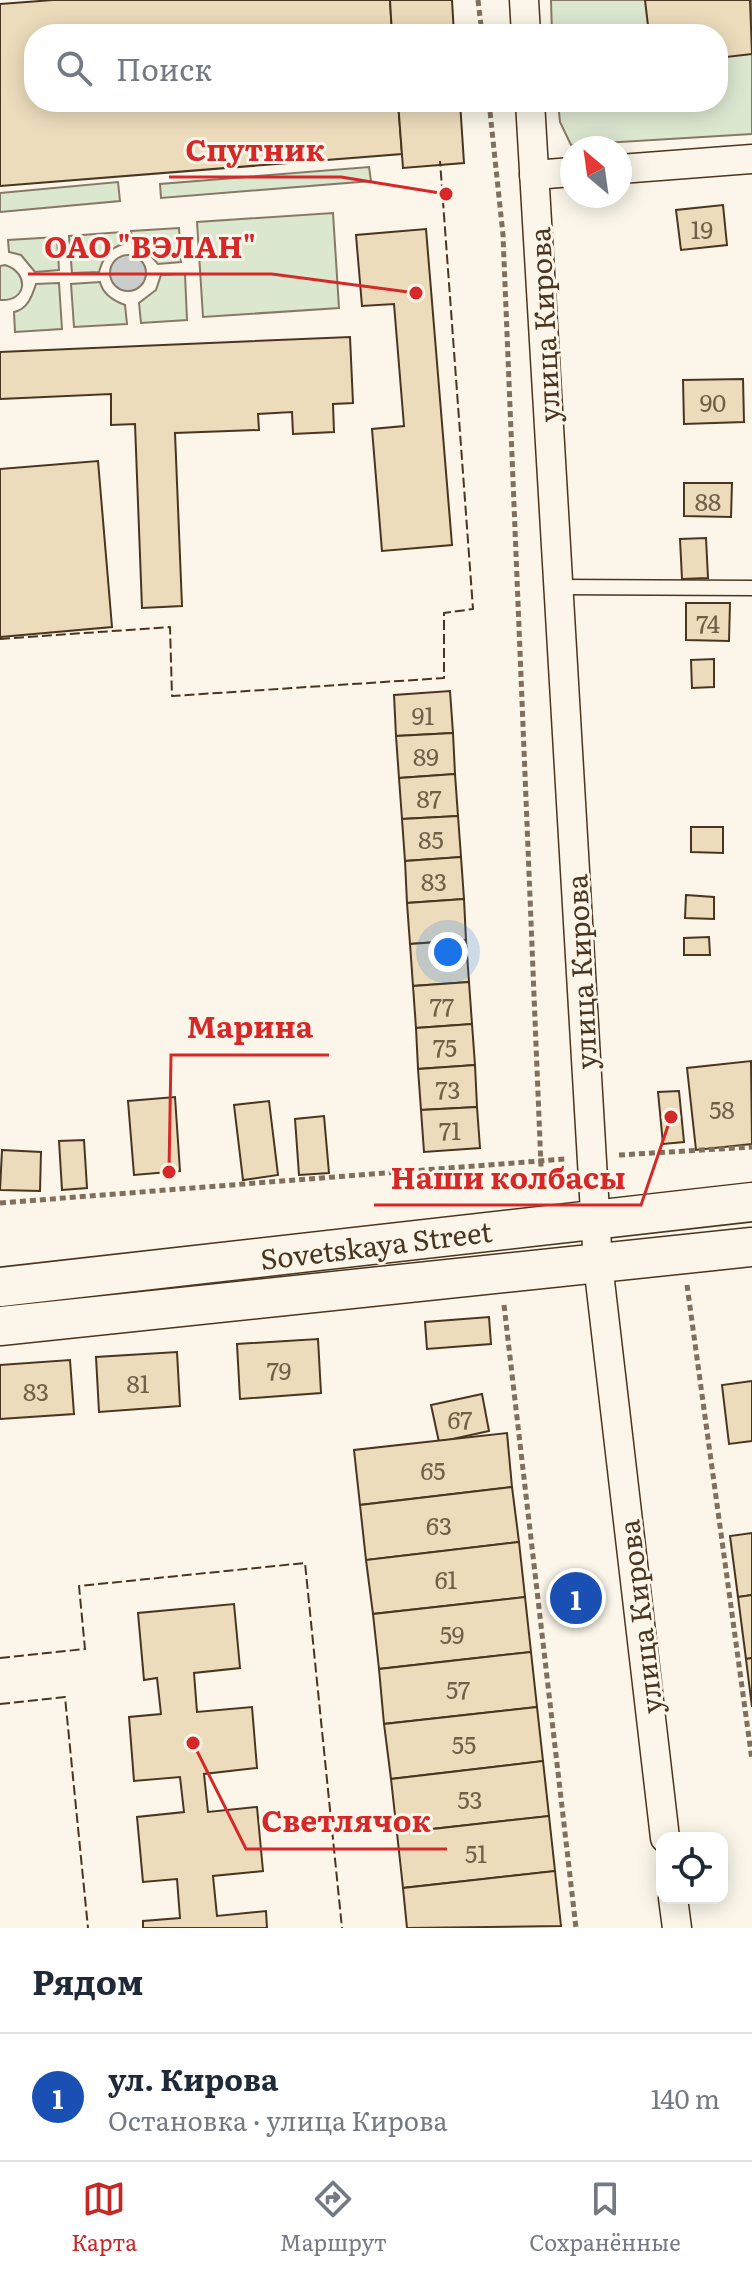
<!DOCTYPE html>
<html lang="ru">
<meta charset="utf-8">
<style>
body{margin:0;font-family:Literata,serif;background:#f2f2f3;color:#1f2937}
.controls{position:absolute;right:24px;bottom:24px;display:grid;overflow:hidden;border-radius:16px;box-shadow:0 4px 20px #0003}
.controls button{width:72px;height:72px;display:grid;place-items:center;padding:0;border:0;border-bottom:2px solid #e0e1e3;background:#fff;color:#1f2937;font:40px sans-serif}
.compass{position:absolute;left:560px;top:136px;width:72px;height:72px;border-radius:50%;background:#fff;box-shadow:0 4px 20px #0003;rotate:331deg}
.you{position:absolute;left:448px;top:952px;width:28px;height:28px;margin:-20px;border:6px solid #fff;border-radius:50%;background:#1a73e8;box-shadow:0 0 0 12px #1a73e833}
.badge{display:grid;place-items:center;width:52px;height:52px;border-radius:50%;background:#c62828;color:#fff;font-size:26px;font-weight:700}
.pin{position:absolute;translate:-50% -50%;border:4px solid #fff;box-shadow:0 2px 8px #0006}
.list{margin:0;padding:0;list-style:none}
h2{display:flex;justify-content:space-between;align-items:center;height:104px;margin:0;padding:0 32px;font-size:34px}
h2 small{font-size:26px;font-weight:400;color:#747a83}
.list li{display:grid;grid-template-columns:52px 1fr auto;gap:24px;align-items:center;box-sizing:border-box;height:128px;padding:0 32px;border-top:2px solid #e0e1e3}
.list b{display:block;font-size:30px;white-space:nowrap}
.list p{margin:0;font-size:26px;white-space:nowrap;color:#747a83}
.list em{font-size:26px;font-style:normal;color:#747a83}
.icon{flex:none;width:44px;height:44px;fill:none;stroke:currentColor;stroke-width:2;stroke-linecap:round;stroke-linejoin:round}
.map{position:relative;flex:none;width:752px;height:1928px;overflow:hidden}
.search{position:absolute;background:#fff;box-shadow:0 4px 20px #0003;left:24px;right:24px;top:24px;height:88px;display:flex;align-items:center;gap:20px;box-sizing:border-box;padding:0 28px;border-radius:32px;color:#747a83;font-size:30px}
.sheet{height:232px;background:#fff}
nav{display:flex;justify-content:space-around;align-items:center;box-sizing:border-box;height:112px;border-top:2px solid #e0e1e3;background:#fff;font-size:22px;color:#747a83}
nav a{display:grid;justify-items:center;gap:4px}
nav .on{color:#c62828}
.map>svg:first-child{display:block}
</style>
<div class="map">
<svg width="752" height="1928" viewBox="0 0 752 1928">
<rect width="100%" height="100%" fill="#fbf6e9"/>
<g fill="#dce7d0" stroke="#887966" stroke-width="2">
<path d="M551,0h201v134l-181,11 -11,-23 -2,-20h160v-68h-166z"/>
<path d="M369,167l2,14 -210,17 -1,-14z"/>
<path d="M118,182l2,19 -120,11v-19z"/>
<path d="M333,213l6,95 -136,9 -6,-95z"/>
<path d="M179,228l2,34 -23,2 -15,-17 -11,-3 -1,-13z"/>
<path d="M122,232l1,12c-14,4 -20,14 -24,28l-27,1 -3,-37z"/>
<path d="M57,237l2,33 -24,2 -14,-17 -12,-3 -1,-12z"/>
<path d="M5,265c25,8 22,37 -5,35v-34z"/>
<path d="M185,274l2,46 -46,3 -2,-20 17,-13 5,-15z"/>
<path d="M100,282c3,13 14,19 25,23l2,19 -53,3 -3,-43z"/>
<path d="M59,283l3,46 -47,3 -1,-20c14,-3 18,-16 22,-28z"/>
</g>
<circle fill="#c9cecd" stroke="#887966" stroke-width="2" cx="128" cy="273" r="18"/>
<g fill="#ecdcbc" stroke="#4a3520" stroke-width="2">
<path d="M53,0h337l2,34h-358v68h364l4,52 -402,32v-182z"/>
<path d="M390,0h62l2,34h-62z"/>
<path d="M645,0h105l2,54 -34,4v-24h-69z"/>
<path d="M398,102h62l4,61 -61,5z"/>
<path d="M723,205l4,40 -46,5 -5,-40z"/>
<path d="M426,229l26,316 -70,6 -10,-122 32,-3 -10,-122 -32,2 -6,-71z"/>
<path d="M350,337l3,66 -20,1 1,28 -41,2 -1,-22 -34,2 1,16 -84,3 7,173 -40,2 -7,-184 -24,1v-31l-111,5v-47z"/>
<path d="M743,379l1,43 -60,2 -1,-44z"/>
<path d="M98,461l14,166 -112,10v-168z"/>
<path d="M684,483h48l-1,34 -47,-1z"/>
<path d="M706,538l2,40 -26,1 -2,-40z"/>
<path d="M686,603h44l-1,38 -43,-1z"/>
<path d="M714,659v28l-22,1 -1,-28z"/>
<path d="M450,691l3,42 -57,3 -2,-41z"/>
<path d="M453,733l2,41 -56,4 -3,-42z"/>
<path d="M455,774l3,42 -56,3 -3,-41z"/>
<path d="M458,816l3,41 -56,4 -3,-42z"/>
<path d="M691,827h32v26l-32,-1z"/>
<path d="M461,857l3,42 -57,4 -2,-42z"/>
<path d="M686,895l28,2v22l-29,-1z"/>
<path d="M464,899l2,41 -56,4 -3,-41z"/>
<path d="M709,937l1,18h-26v-17z"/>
<path d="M466,940l3,42 -56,4 -3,-42z"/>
<path d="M469,982l3,42 -56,4 -3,-42z"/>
<path d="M472,1024l3,41 -57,4 -2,-41z"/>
<path d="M751,1061l1,83 -56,6 -9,-82z"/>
<path d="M475,1065l2,42 -56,3 -3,-41z"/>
<path d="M679,1091l5,51 -21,2 -5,-52z"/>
<path d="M175,1097l5,74 -46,4 -6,-74z"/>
<path d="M269,1101l9,74 -35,5 -9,-75z"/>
<path d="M477,1107l3,41 -56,4 -3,-42z"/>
<path d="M324,1116l5,57 -30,2 -4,-56z"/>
<path d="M84,1140l3,48 -25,2 -3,-49z"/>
<path d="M2,1150l39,2 -1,39 -40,-1z"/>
<path d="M489,1317l2,27 -64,5 -2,-27z"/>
<path d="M318,1339l3,54 -81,6 -3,-55z"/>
<path d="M177,1352l3,54 -81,6 -3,-55z"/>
<path d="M70,1360l4,54 -74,5v-54z"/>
<path d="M752,1381v60l-23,3 -7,-59z"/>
<path d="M482,1394l7,37 -50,11 -8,-37z"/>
<path d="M507,1433l5,54 -152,18 -6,-55z"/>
<path d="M512,1487l7,55 -153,18 -6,-55z"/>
<path d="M752,1533v62l-14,2 -8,-61z"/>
<path d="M519,1542l6,55 -152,17 -7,-54z"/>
<path d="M752,1595v63l-6,1 -8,-62z"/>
<path d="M525,1597l6,55 -152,17 -6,-55z"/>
<path d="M234,1604l6,64 -46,5 3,39 55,-5 5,61 -53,6 4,38 49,-5 6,64 -50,5 4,40 49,-5 1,17h-124v-7l37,-3 -3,-39 -34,3 -6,-65 47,-5 -4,-35 -46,4 -5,-64 32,-3 -4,-36 -13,2 -6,-67z"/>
<path d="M531,1652l6,55 -153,17 -5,-55z"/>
<path d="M752,1658v49l-6,-48z"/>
<path d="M537,1707l6,54 -152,18 -7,-55z"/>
<path d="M543,1761l6,55 -152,17 -6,-54z"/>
<path d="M549,1816l6,55 -152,17 -6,-55z"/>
<path d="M555,1871l6,55 -154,2 -4,-40z"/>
</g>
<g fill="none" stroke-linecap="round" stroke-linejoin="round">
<g stroke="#4a3520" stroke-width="17">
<path id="lane" d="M558,587l194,1"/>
</g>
<g stroke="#4a3520" stroke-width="31">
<g id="street">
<path d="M524,0l2,34"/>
<path d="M530,102l68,1162 67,574"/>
<path d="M620,169l132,-10"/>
<path d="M534,175l38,-3"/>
<path d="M673,1898l4,30"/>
</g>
</g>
<g stroke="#4a3520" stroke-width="41">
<g id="secondary">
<path d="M0,1287l752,-85"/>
<path d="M0,1326l752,-79"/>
</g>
</g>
<g stroke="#7f6f5c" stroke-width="5" stroke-dasharray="6 4" stroke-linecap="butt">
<path d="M478,0l4,34"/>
<path d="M489,102l14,133 39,956"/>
<path d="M619,1155l133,-8"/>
<path d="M0,1203l565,-44"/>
<path d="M687,1285l65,475"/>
<path d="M504,1305l72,623"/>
</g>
<use href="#lane" stroke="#fbf6e9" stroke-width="14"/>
<use href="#street" stroke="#fbf6e9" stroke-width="28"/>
<use href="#secondary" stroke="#fbf6e9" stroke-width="38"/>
<g stroke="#4a3520" stroke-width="2" stroke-dasharray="10 4" stroke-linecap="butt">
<path d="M0,639l170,-12 2,69 272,-18v-65l29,-4 -33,-448"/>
<path d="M0,1658l85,-9 -6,-63 226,-23 37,365"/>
<path d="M0,1704l65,-7 23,231"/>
</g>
</g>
<g text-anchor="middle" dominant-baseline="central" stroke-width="6" stroke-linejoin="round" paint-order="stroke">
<g font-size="24" fill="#725f47">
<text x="702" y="228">19</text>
<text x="713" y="401">90</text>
<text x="708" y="500">88</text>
<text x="708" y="622">74</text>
<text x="423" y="714">91</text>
<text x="426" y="755">89</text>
<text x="429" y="797">87</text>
<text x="431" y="838">85</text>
<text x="434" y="880">83</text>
<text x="442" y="1005">77</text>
<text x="445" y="1046">75</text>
<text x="448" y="1088">73</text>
<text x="722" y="1108">58</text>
<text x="450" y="1129">71</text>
<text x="279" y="1369">79</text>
<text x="138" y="1382">81</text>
<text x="36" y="1390">83</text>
<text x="460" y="1418">67</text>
<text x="433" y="1469">65</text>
<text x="439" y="1524">63</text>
<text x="446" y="1578">61</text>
<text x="452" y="1633">59</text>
<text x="458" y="1688">57</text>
<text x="464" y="1743">55</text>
<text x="470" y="1798">53</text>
<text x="476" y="1852">51</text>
</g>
<g font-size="28" fill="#4a3520" stroke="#fbf6e9">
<text transform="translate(543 325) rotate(-93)">улица Кирова</text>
<text transform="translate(580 972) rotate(-93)">улица Кирова</text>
<text transform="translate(376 1244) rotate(-7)">Sovetskaya Street</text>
<text transform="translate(639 1617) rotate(-97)">улица Кирова</text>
</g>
</g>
<path fill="none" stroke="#d62828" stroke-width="3" d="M446 194L341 177H169M416 293L272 274H28M169 1172L171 1055H329M671 1117L641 1205H374M193 1743L246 1849H447"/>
<g fill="#d62828" stroke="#fbf6e9" stroke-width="3">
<circle cx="446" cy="194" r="8"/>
<circle cx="416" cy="293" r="8"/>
<circle cx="169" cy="1172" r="8"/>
<circle cx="671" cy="1117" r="8"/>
<circle cx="193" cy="1743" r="8"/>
</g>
<g font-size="30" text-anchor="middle" font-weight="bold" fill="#d62828" stroke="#fbf6e9" stroke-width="6" stroke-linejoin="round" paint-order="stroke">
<text x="255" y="161">Спутник</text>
<text x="150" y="258">ОАО "ВЭЛАН"</text>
<text x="250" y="1038">Марина</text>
<text x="508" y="1189">Наши колбасы</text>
<text x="346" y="1832">Светлячок</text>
</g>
</svg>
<div class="controls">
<button><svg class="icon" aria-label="locate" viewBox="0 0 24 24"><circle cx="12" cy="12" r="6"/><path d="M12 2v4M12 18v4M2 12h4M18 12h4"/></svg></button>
</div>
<svg class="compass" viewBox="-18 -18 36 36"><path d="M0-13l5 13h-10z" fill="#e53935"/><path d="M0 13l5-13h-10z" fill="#747a83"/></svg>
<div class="you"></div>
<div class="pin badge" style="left:576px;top:1598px;background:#1a4fb4">1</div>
<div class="search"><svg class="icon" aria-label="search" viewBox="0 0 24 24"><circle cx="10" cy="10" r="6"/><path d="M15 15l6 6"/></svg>Поиск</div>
</div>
<section class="sheet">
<h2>Рядом<small></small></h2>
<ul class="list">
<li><span class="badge" style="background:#1a4fb4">1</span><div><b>ул. Кирова</b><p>Остановка · улица Кирова</p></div><em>140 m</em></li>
</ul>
</section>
<nav>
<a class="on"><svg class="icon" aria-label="map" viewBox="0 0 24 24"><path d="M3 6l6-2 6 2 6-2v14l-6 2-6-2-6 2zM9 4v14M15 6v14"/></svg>Карта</a>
<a><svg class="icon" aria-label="directions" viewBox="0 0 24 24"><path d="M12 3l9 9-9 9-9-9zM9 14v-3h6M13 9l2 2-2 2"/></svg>Маршрут</a>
<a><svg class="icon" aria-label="saved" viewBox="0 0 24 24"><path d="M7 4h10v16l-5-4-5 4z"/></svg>Сохранённые</a>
</nav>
